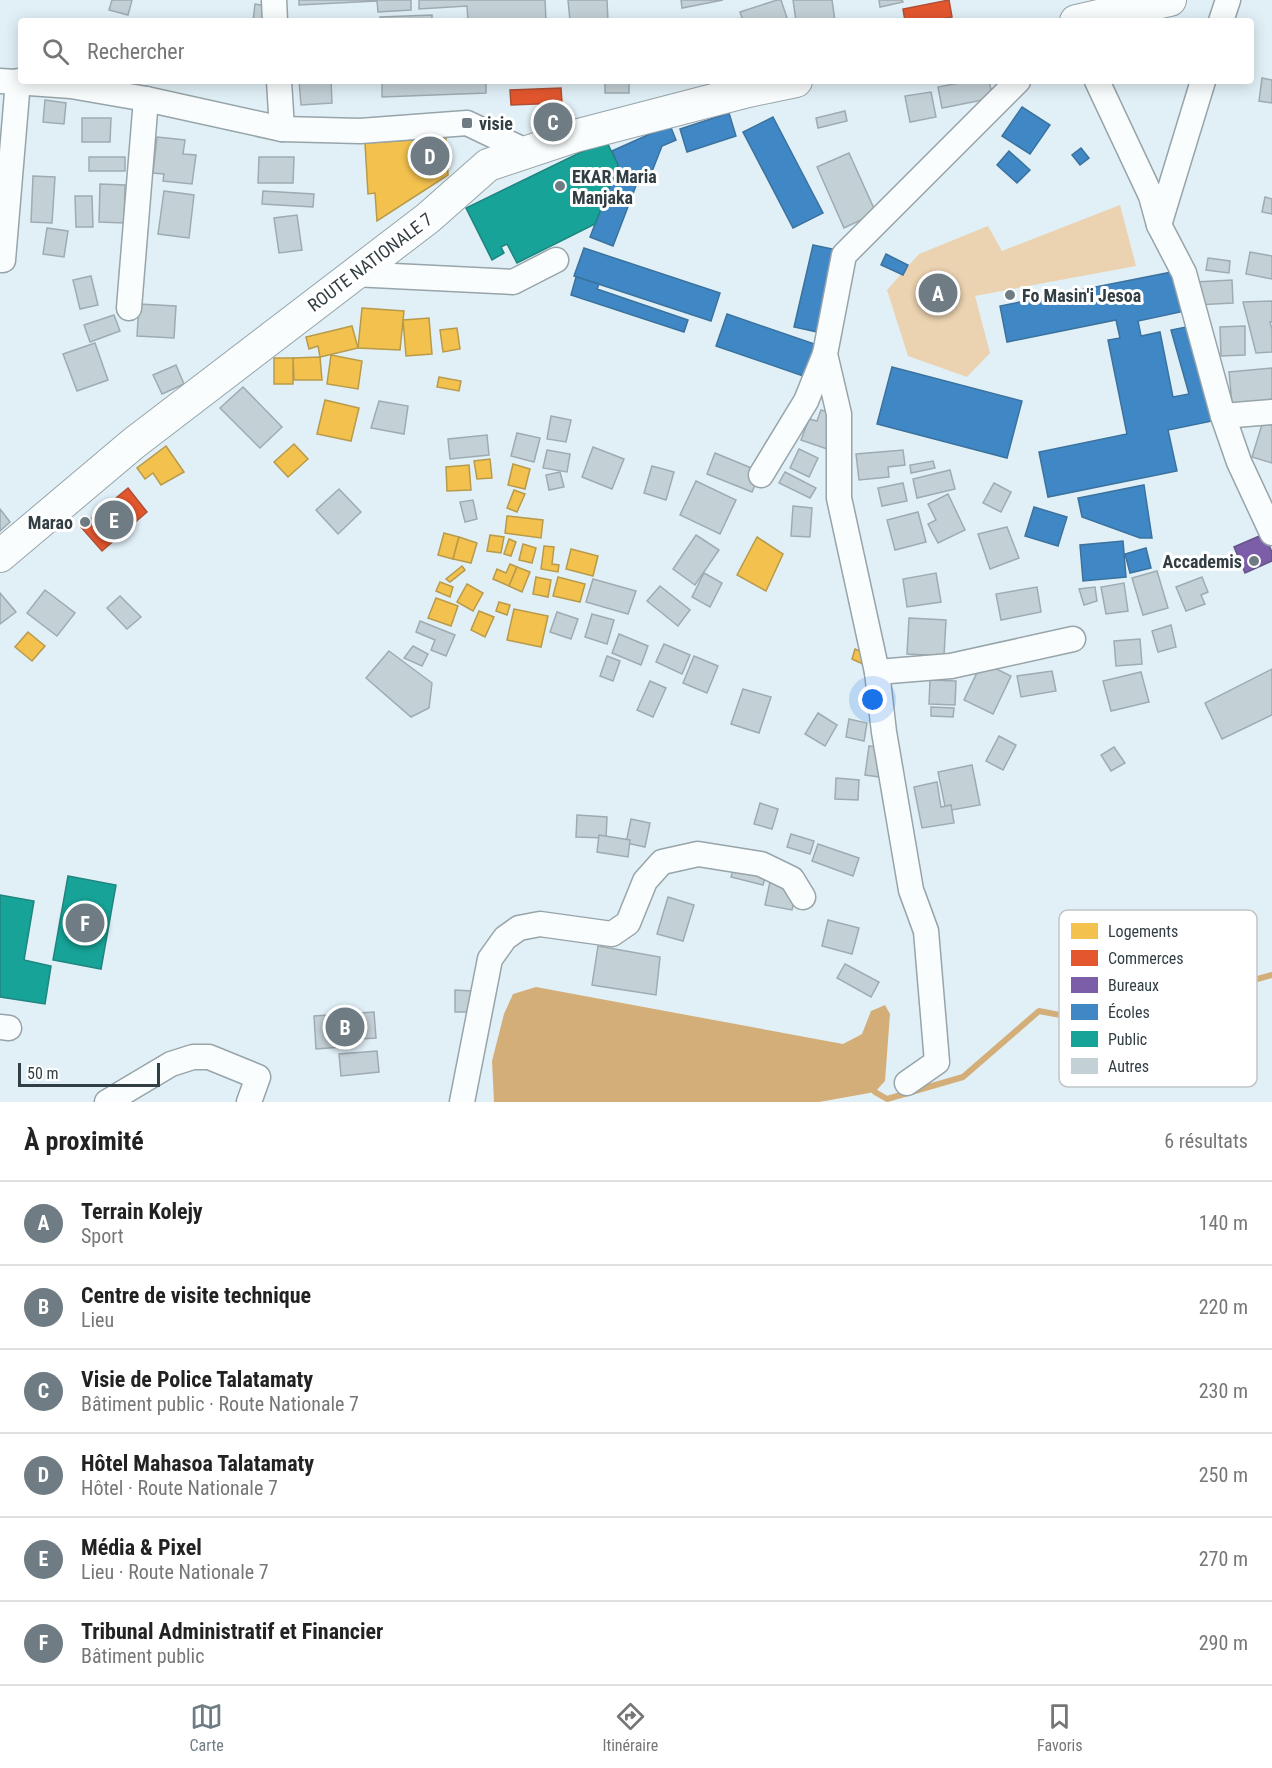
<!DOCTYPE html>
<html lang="fr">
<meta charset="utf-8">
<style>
body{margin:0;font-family:"Roboto Condensed",sans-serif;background:#f6f6f6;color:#222}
.scale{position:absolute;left:18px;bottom:15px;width:142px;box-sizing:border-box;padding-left:6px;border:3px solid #313e44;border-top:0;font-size:16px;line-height:21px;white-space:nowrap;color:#313e44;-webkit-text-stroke:4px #fff;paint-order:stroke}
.you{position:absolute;left:873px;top:700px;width:21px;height:21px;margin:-15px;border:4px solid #fff;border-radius:50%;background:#1a73e8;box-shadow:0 0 0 9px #1a73e833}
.badge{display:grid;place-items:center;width:39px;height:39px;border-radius:50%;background:#6f7c83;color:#fff;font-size:20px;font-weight:700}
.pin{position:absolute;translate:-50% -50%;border:3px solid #fff;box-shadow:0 2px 6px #0006}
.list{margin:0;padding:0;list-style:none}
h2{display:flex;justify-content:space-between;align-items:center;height:78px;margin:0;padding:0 24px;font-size:26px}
h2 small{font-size:20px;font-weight:400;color:#767676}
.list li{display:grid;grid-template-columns:39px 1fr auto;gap:18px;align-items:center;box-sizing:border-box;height:84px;padding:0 24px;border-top:2px solid #e0e0e0}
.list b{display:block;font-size:22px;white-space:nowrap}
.list p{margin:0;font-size:20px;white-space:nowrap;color:#767676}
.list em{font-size:20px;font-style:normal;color:#767676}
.icon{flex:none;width:33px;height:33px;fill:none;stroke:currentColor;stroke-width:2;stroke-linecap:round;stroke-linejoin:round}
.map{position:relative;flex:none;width:1272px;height:1102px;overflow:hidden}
.search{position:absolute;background:#fff;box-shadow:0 3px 15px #0003;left:18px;right:18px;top:18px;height:66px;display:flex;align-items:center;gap:15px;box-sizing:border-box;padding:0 21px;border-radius:6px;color:#767676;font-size:22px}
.sheet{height:582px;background:#fff}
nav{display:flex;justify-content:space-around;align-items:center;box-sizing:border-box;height:84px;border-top:2px solid #e0e0e0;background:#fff;font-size:16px;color:#767676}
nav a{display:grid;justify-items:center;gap:3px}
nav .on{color:#6f7c83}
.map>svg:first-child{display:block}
</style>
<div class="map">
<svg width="1272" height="1102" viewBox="0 0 1272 1102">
<rect width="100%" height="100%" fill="#e1f0f7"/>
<path fill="#ebd2b0" d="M1120,205l16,61 -161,30 15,57 -23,24 -59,-21 -21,-66 32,-36 69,-28 14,25z"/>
<path fill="#d4ae79" d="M536,987l307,57 19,-10 9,-23 14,-6 5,9 -5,67 -10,11 -56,10h-325l-2,-41 12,-47 9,-20z"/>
<g fill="#f2c14e" stroke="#b89a4b" stroke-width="1.5">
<path d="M446,138l2,37 -71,46 -2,-28 -7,1 -3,-51z"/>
<path d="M362,308l42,3 -4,39 -42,-2z"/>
<path d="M429,318l3,36 -26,2 -3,-36z"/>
<path d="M352,326l6,22 -38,9 -2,-11 -9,3 -3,-12z"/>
<path d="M457,328l3,21 -17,3 -3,-22z"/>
<path d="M331,355l31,6 -4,28 -31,-5z"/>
<path d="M320,357l2,23h-28l-1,-22z"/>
<rect x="274" y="358" width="19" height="26"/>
<path d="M439,377l22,4 -2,10 -22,-4z"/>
<path d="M325,400l34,8 -8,33 -34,-7z"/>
<path d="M294,444l14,15 -20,18 -14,-15z"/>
<path d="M166,446l18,26 -23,13 -8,-12 -8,6 -8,-11z"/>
<path d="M490,459l2,19 -15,1 -3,-18z"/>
<path d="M513,464l17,5 -5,20 -17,-4z"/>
<path d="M469,465l2,25 -24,1 -1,-24z"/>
<path d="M514,490l11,4 -8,18 -10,-4z"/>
<path d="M507,516l36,4 -2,18 -36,-5z"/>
<path d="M444,533l15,4 -6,22 -15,-4z"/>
<path d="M490,535l14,2 -3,16 -14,-2z"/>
<path d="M459,537l18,6 -6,20 -18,-4z"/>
<path d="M757,537l26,17 -17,37 -29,-16z"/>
<path d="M509,539l7,3 -5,14 -7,-2z"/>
<path d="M523,544l13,4 -4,15 -13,-3z"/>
<path d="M544,546l10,1 -2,17 7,1 -1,7 -17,-3z"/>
<path d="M571,549l27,7 -5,20 -27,-7z"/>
<path d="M510,564l7,3 -8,19 -16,-7 4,-10 9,4z"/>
<path d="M462,566l3,4 -15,12 -4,-3z"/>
<path d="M517,567l13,5 -8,20 -13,-6z"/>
<path d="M536,577l15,3 -3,17 -15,-3z"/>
<path d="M558,577l27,7 -5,18 -27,-6z"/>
<path d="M440,582l13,5 -3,10 -14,-6z"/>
<path d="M467,584l16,9 -10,18 -16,-9z"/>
<path d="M436,598l22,8 -7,20 -23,-8z"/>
<path d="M499,602l11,3 -3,10 -11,-4z"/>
<path d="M514,609l34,7 -7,31 -34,-7z"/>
<path d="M479,611l15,6 -9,20 -14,-7z"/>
<path d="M28,632l17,14 -13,15 -17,-14z"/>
<path d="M855,649l15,7 -3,10 -15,-7z"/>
</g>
<g fill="#e4572e" stroke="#ae5035" stroke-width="1.5">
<path d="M949,0l3,17 -21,4h-26l-2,-12z"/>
<path d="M561,88l1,15 -51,2 -1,-15z"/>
<path d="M128,488l19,24 -45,39 -21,-24z"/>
</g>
<path fill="#7b5ea7" stroke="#655489" stroke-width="1.5" d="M1264,534l8,18v9l-27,12 -11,-26z"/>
<g fill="#3f88c5" stroke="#3b729e" stroke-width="1.5">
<path d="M1022,107l28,18 -20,29 -28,-18z"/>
<path d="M729,113l7,23 -49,16 -7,-23z"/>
<path d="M773,117l50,96 -30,15 -50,-96z"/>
<path d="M670,125l6,15 -14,6 -11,28 -9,-4 -29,76 -23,-9 28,-72 -6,-14z"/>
<path d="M1081,148l8,10 -9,7 -8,-10z"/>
<path d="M1009,151l21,19 -13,13 -20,-18z"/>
<path d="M813,245l29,6 -20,82 -28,-6z"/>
<path d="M584,248l136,45 -9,28 -137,-45z"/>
<path d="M886,254l22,11 -5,10 -22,-10z"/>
<path d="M1177,271l8,40 -47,10 3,15 19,-4 13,65 16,-3 -18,-64 20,-4 26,94 -49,10 9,41 -129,26 -9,-45 88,-18 -19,-94 12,-2 -4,-18 -109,22 -7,-36z"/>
<path d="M576,277l23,7 -2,5 91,31 -4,12 -113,-37z"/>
<path d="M727,314l96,33 -11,32 -96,-33z"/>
<path d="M892,367l130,34 -15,57 -130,-34z"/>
<path d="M1144,485l8,53h-12l-58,-21 -4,-19z"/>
<path d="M1034,507l33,10 -9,29 -33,-10z"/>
<path d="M1123,541l3,36 -43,4 -3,-36z"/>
<path d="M1146,548l5,20 -21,5 -5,-19z"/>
</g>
<g fill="#17a398" stroke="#1f857f" stroke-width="1.5">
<path d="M606,140l12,25 -23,59 -78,39 -10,-19 -6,3 3,6 -12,7 -26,-52z"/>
<path d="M68,876l48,9 -15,84 -48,-9z"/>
<path d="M0,895l34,6 -10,59 27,6 -6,38 -45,-7z"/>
</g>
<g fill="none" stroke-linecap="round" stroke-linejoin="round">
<path stroke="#d4ae79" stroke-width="6" d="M875,1092l12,7 76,-22 76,-66 63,12 170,-48"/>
</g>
<g fill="#c3d0d5" stroke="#9fabb1" stroke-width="1.5">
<path d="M112,0h20l-4,15 -19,-5z"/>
<path d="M299,0h112v10l-33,2 -1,-11 -78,4z"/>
<path d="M419,0h126l1,21h-78l-1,-15 -48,3z"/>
<path d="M568,0h39l1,21h-38z"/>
<path d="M681,0h42l-41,8z"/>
<path d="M777,0h4l7,21h-45l-3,-9z"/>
<path d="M793,0h39l3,21h-39z"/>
<path d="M879,0h23l1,2 -23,5z"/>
<path d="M255,4l24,4 -2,13h-24z"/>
<path d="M432,15v6h-52v-4z"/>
<path d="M1262,78l10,2v23l-13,-2z"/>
<path d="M299,81h32l1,22 -31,2z"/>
<path d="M382,81h104v12l-104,4z"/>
<rect x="605" y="81" width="24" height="12"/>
<path d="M969,81h20l4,17 -51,10 -4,-21z"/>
<path d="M931,92l5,25 -26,5 -5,-26z"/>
<path d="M45,100l21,3 -2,21 -21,-2z"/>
<path d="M845,111l2,10 -29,7 -2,-10z"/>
<path d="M82,118h29l-1,24h-28z"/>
<path d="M157,137l28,3 -2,14 13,1 -4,29 -29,-3 1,-7 -11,-1z"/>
<path d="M849,153l27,60 -32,15 -27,-61z"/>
<rect x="89" y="157" width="36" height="14"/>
<path d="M259,157h35l-1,26h-35z"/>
<path d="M33,176l22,1 -3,46 -21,-1z"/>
<path d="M100,184l25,1 -1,38 -25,-1z"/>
<path d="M164,191l30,4 -5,43 -31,-4z"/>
<path d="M263,191l51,3 -1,13 -51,-3z"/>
<path d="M75,196h17l1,31h-17z"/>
<path d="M1265,197l7,2v15l-10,-2z"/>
<path d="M297,215l5,35 -23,3 -5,-35z"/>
<path d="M47,228l21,3 -4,26 -21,-3z"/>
<path d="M1250,252l22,4v23l-26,-5z"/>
<path d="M1208,258l22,3 -1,12 -23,-3z"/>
<path d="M91,276l7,29 -18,4 -7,-29z"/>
<path d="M1232,280l1,23 -37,2 -1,-23z"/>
<path d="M1272,301v21h-2l2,7v23l-16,1 -13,-51z"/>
<path d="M139,304l37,2 -2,32 -37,-2z"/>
<path d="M114,315l6,16 -30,11 -6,-17z"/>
<path d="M1245,326v29l-24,1 -1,-29z"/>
<path d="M95,343l13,37 -31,11 -14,-37z"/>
<path d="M176,365l8,19 -22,10 -9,-19z"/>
<path d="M1272,368v33l-40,3 -3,-32z"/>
<path d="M243,387l39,40 -22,21 -40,-40z"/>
<path d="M379,401l29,5 -4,28 -33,-6z"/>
<path d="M821,410l14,4 -5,36 -29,-10 8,-21 8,2z"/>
<path d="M551,416l20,4 -5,22 -19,-3z"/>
<path d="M1264,418l8,3v42l-20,-6z"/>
<path d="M517,433l23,5 -6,24 -23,-6z"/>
<path d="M487,435l2,20 -39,4 -2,-20z"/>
<path d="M593,447l31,12 -12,30 -30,-12z"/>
<path d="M799,449l19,9 -9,19 -19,-9z"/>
<path d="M547,450l23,4 -3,18 -24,-4z"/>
<path d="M903,450l2,15 -17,2 1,10 -30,3 -3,-26z"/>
<path d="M715,453l46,19 -9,20 -45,-18z"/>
<path d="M933,461l2,7 -24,5 -1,-8z"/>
<path d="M652,466l22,6 -8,28 -22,-7z"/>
<path d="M950,470l5,19 -38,9 -4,-19z"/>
<path d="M560,472l4,15 -15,3 -3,-15z"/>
<path d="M785,472l31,16 -6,10 -31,-15z"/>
<path d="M696,481l40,19 -16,34 -40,-19z"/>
<path d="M903,483l4,18 -25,5 -4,-18z"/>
<path d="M994,483l17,9 -10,20 -18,-9z"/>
<path d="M339,489l22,23 -23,22 -22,-24z"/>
<path d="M948,494l17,36 -27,13 -10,-19 8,-4 -8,-16z"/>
<path d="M473,500l4,19 -12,3 -5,-20z"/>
<path d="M793,506l19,2 -2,29 -19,-1z"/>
<path d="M0,509l10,13 -10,9z"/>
<path d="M918,512l8,30 -31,8 -8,-30z"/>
<path d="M1007,527l12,31 -29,11 -12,-35z"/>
<path d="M696,535l23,15 -24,35 -22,-16z"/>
<path d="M1157,571l11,37 -25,7 -11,-37z"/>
<path d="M704,573l18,10 -12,24 -18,-10z"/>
<path d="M936,573l5,29 -34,5 -4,-28z"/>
<path d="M1202,577l6,15 -7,3 4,9 -19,7 -10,-24z"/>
<path d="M593,579l43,12 -8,23 -42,-12z"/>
<path d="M1124,583l4,28 -22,3 -5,-27z"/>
<path d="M660,586l30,24 -12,16 -31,-25z"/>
<path d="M1037,587l4,25 -40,8 -5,-26z"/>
<path d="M1095,587l2,14 -13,4 -5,-16z"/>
<path d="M45,590l30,23 -18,23 -30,-23z"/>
<path d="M0,593l16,19 -16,12z"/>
<path d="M120,596l21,21 -14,12 -20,-21z"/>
<path d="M557,612l21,7 -7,20 -21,-7z"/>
<path d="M592,614l22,6 -7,24 -22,-7z"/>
<path d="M909,618l37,2 -2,36 -37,-2z"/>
<path d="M420,621l35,14 -9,21 -15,-6 4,-10 -19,-8z"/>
<path d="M1171,625l5,22 -18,5 -6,-21z"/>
<path d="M619,634l29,12 -7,19 -29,-12z"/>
<path d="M1140,639l2,25 -26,2 -2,-25z"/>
<path d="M664,644l26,11 -8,19 -26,-12z"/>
<path d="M413,646l15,8 -6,12 -18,-8z"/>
<path d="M389,651l43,32 -3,25 -18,9 -45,-39z"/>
<path d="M607,656l13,5 -7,20 -13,-5z"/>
<path d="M694,656l24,10 -11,27 -24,-10z"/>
<path d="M982,662l29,14 -18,38 -29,-14z"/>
<path d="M1272,669v46l-50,24 -17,-36z"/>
<path d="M1052,671l4,20 -35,6 -4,-21z"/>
<path d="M1141,672l8,30 -38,9 -8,-30z"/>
<path d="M930,680l26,1 -1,24 -26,-1z"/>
<path d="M650,681l16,7 -13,29 -16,-7z"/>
<path d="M743,689l28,8 -12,36 -28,-9z"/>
<path d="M931,707l23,1 -1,9 -22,-1z"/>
<path d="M818,713l19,12 -12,21 -20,-12z"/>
<path d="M849,719l18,4 -3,18 -18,-4z"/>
<path d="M999,736l17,9 -13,25 -17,-9z"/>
<path d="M869,746l29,3 -4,30 -29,-4z"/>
<path d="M1114,747l11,16 -14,8 -10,-16z"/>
<path d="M972,765l8,40 -34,6 -8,-39z"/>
<path d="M836,778l23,2 -1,20 -23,-1z"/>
<path d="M937,782l4,25 10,-2 3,18 -32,5 -8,-41z"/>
<path d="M760,803l18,6 -6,20 -18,-5z"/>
<path d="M577,815l30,2 -1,21 -30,-1z"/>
<path d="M631,819l19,4 -5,24 -19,-4z"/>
<path d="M791,834l23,7 -4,13 -23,-7z"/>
<path d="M599,835l31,5 -2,17 -31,-5z"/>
<path d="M818,844l41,14 -6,18 -41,-15z"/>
<path d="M737,858l31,8 -5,19 -32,-8z"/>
<path d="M771,877l27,5 -6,28 -27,-5z"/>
<path d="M668,897l26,8 -11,36 -26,-7z"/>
<path d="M828,920l31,8 -7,26 -30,-8z"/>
<path d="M598,946l62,11 -4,38 -64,-10z"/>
<path d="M845,964l34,18 -8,15 -34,-19z"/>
<path d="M455,990l17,1v21h-17z"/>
<path d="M374,1012l2,26 -32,2 -2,7 -26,2 -2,-33z"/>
<path d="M377,1051l2,21 -38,4 -2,-22z"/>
</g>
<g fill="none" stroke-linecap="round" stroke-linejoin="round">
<g stroke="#97a4a9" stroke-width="27">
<g id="minor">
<path d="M274,0l1,21"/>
<path d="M1221,21l7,-21"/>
<path d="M0,81l71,5 75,13 136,30 78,2 107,-8 63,30"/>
<path d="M279,81l3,48"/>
<path d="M1097,81l54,115 8,29 25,48 39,143 16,46 33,71"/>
<path d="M1159,225l44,-144"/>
<path d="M3,260l15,-179"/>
<path d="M353,274l160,8 43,-22"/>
<path d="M129,308l17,-209"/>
<path d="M1223,416l49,-4"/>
<path d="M761,475l45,-74 19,-47"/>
<path d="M877,672l74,-6 122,-27"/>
<path d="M0,1027l9,1"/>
<path d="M907,1083l30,-21 -11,-131 -15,-41 -27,-158 -7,-60 -38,-174v-84l-14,-60 19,-99 174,-174"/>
<path d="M107,1102l64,-38 22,-7h16l49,20 -9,25"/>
<path d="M462,1102l28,-143 15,-21 14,-10 21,-4 72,10 16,-11 17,-42 17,-19 36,-8 63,10 31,15 11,18"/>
</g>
</g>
<g stroke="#97a4a9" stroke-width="34">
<g id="major">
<path d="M1076,21l94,-21"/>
<path d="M0,556l134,-113 294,-225 60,-53 87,-29 173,-45 48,-10"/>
</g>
</g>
<use href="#minor" stroke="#fafdfe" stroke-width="24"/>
<use href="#major" stroke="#fafdfe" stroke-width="32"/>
</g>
<g fill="#6f7c83" stroke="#fff" stroke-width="2">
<rect x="461" y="117" width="12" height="12" rx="3"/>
<circle cx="560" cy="186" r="6"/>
<circle cx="1010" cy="295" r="6"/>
<circle cx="85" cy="522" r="6"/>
<circle cx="1254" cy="561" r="6"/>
</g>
<g text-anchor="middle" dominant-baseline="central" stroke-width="6" stroke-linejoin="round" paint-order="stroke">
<g font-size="18" font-weight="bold" fill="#313e44" stroke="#fff" text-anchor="start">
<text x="479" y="123">visie</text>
<text x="572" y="176">EKAR Maria<tspan x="572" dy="21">Manjaka</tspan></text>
<text x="1022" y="295">Fo Masin'i Jesoa</text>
<text x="73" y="522" text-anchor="end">Marao</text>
<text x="1242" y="561" text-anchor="end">Accademis</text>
</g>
<g font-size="18" fill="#313e44" stroke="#fff">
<text transform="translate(370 262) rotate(-37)">ROUTE NATIONALE 7</text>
</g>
</g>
<rect x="1059" y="910" width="198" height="177" rx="9" fill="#fff" stroke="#c1c5c7" stroke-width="1.5"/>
<rect x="1071" y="923" width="27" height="16" fill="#f2c14e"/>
<rect x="1071" y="950" width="27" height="16" fill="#e4572e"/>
<rect x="1071" y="977" width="27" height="16" fill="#7b5ea7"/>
<rect x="1071" y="1004" width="27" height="16" fill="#3f88c5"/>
<rect x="1071" y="1031" width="27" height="16" fill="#17a398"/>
<rect x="1071" y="1058" width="27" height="16" fill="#c3d0d5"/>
<g font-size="16" fill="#313e44">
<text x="1108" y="937">Logements</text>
<text x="1108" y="964">Commerces</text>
<text x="1108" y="991">Bureaux</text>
<text x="1108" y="1018">Écoles</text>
<text x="1108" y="1045">Public</text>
<text x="1108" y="1072">Autres</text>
</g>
</svg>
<div class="scale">50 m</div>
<div class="you"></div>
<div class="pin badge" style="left:938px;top:293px">A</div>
<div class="pin badge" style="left:345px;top:1027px">B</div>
<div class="pin badge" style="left:553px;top:122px">C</div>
<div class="pin badge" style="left:430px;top:156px">D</div>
<div class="pin badge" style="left:114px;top:520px">E</div>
<div class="pin badge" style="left:85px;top:923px">F</div>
<div class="search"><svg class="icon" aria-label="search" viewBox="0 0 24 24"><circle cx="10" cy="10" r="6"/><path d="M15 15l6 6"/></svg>Rechercher</div>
</div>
<section class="sheet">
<h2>À proximité<small>6 résultats</small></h2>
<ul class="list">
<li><span class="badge">A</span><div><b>Terrain Kolejy</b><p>Sport</p></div><em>140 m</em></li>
<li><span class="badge">B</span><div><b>Centre de visite technique</b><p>Lieu</p></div><em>220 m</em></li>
<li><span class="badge">C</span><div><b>Visie de Police Talatamaty</b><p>Bâtiment public · Route Nationale 7</p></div><em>230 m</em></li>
<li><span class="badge">D</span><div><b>Hôtel Mahasoa Talatamaty</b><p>Hôtel · Route Nationale 7</p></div><em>250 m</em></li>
<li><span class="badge">E</span><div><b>Média &amp; Pixel</b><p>Lieu · Route Nationale 7</p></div><em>270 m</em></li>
<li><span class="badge">F</span><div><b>Tribunal Administratif et Financier</b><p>Bâtiment public</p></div><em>290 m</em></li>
</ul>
</section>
<nav>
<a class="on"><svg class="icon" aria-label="map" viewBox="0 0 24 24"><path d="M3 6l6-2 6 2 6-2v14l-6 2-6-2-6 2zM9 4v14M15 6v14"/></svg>Carte</a>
<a><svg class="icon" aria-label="directions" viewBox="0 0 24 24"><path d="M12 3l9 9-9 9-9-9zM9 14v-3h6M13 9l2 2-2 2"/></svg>Itinéraire</a>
<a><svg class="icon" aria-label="saved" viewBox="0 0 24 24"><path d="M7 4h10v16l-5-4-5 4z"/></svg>Favoris</a>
</nav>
